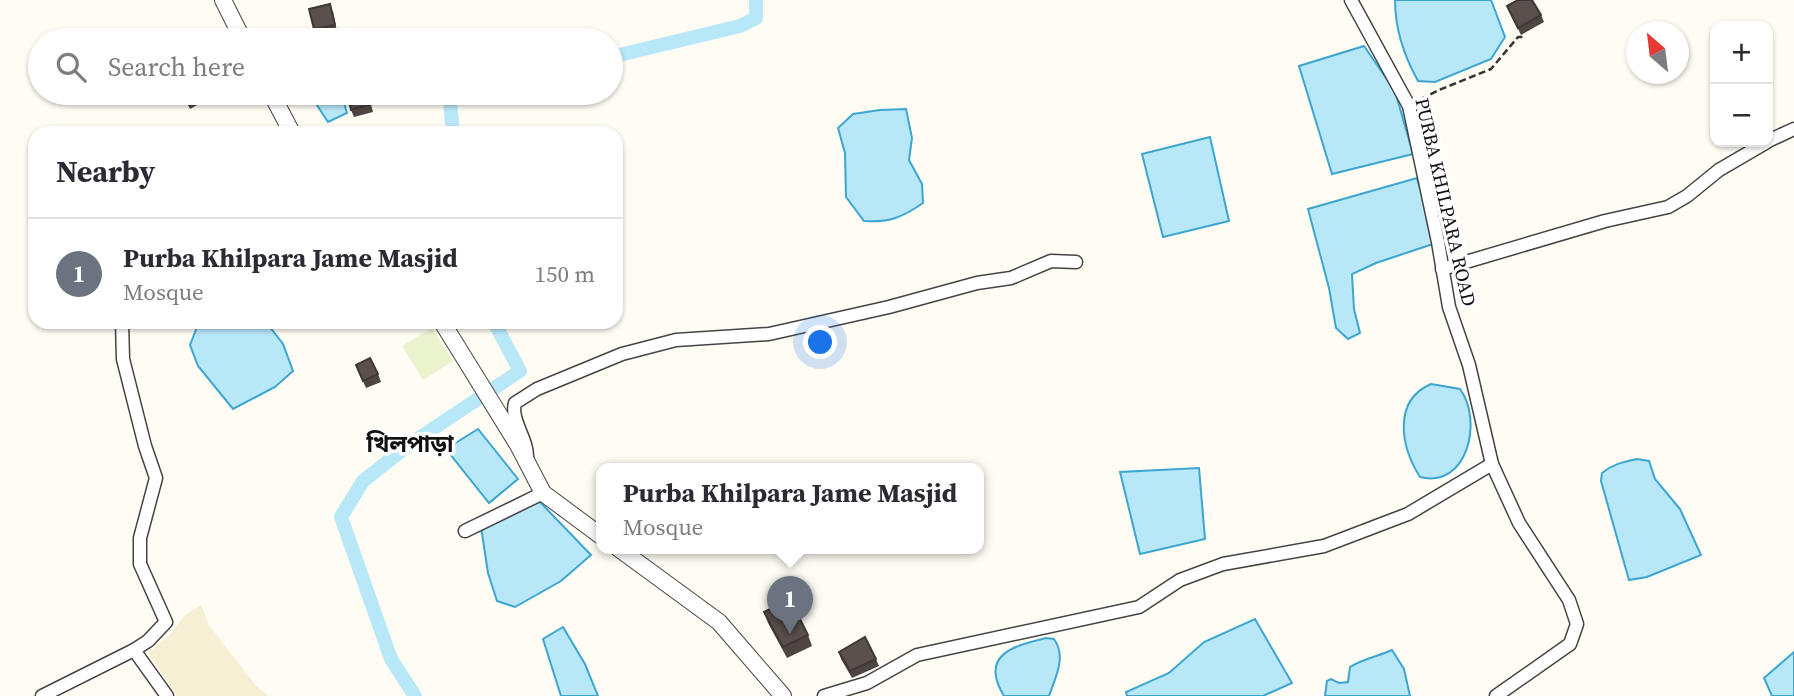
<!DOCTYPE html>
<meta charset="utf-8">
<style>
body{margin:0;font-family:"Source Serif 4","Noto Sans Bengali",serif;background:#f7f7f7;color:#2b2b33}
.controls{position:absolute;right:21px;top:21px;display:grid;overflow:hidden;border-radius:14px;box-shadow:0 2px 5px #0004}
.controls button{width:63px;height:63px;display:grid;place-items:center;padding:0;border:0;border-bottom:2px solid #e1e1e2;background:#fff;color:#2b2b33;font:35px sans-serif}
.compass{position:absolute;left:1626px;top:21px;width:63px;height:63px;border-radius:50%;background:#fff;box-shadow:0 2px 5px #0004;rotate:332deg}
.you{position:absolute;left:821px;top:343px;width:24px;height:24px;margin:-18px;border:5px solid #fff;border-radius:50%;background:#1a73e8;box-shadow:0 0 0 10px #1a73e833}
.badge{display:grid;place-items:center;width:46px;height:46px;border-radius:50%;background:#1a73e8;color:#fff;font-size:23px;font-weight:700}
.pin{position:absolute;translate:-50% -58px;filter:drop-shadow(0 2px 4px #0008)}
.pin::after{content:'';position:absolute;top:37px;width:24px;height:21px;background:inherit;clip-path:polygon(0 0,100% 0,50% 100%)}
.popup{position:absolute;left:596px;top:463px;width:388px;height:91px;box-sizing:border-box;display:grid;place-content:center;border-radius:14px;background:#fff;filter:drop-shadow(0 2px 5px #0005);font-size:23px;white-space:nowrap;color:#7c7c81}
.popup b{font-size:26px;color:#2b2b33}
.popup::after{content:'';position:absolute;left:50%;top:100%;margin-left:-14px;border:14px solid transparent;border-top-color:#fff}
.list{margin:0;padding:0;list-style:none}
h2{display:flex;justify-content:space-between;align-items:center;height:91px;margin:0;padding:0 28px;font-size:30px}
h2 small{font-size:23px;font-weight:400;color:#7c7c81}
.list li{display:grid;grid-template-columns:46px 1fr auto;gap:21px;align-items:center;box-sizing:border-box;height:112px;padding:0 28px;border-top:2px solid #e1e1e2}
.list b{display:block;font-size:26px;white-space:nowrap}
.list p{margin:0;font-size:23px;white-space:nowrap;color:#7c7c81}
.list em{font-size:23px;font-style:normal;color:#7c7c81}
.icon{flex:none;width:38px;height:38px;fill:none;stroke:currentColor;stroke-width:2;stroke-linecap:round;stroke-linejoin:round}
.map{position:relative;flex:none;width:1794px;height:696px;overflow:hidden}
.search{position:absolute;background:#fff;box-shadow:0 2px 5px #0004;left:28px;top:28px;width:595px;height:77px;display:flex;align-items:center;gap:18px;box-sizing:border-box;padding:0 24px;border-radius:38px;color:#7c7c81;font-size:26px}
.panel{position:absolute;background:#fff;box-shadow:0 2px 5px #0004;left:28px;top:126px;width:595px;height:203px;border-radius:21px}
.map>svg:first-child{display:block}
</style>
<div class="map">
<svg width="1794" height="696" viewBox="0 0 1794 696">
<rect width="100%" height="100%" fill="#fffcf4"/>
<path fill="#f6efd3" d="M201,605l8,20 47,61 13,10h-92l-29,-43 23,-19 14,-19z"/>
<path fill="#eaf2ce" d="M432,328l21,33 -30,19 -21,-34z"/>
<g fill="#b8e7f8" stroke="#3da6d0" stroke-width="2">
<path d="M1395,0h96l14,37 -14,22 -56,23 -17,-1c-14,-25 -23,-52 -23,-81z"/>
<path d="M1364,46l31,45 18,63 -81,20 -33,-108z"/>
<path d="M309,93h32l6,20 -19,9z"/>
<path d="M906,109l6,29 -3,22 13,24 1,19c-20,14 -34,20 -59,18l-18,-24 -1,-44 -7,-25 15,-14 27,-4z"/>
<path d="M1210,137l19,84 -66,16 -21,-83z"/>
<path d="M1417,178l19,65 -60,20 -24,11 2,35 6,24 -12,6 -12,-11 -7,-40 -21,-79z"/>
<path d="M199,322h67l17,22 10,27 -18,16 -42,22 -35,-43 -8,-21z"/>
<path d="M1431,384l29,5c23,31 8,100 -40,88 -19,-30 -28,-76 11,-93z"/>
<path d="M478,429l40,50 -29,24 -43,-54z"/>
<path d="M1637,459l12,2 6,18 25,30 21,46 -54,22 -18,3 -28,-99 1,-8c11,-9 21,-11 35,-14z"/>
<path d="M1199,468l6,71 -65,15 -20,-82z"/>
<path d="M539,501l52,54 -30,26 -46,26 -18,-6 -9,-28 -7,-46 29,-11z"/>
<path d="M1255,619l37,64 -29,13h-136l-1,-4 43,-19 35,-31z"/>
<path d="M563,627l22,37 13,32h-37l-18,-57z"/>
<path d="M1046,638l8,1c13,18 1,39 -5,57h-45c-25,-41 9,-50 42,-58z"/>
<path d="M1392,650l12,19 6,27h-85l2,-15 4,-2 8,4 9,-1 2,-15c12,-8 29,-11 42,-17z"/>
<path d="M1794,652v44h-22l-8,-18z"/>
</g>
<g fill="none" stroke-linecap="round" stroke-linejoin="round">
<g stroke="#b8e7f8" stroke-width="14">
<path d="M611,57l129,-31 16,-8v-18"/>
<path d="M449,93l4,40"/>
<path d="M415,696l-24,-37 -50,-142 22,-36 47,-37 110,-73 -26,-49"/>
</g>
<g stroke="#444" stroke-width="15">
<g id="minor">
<path d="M1351,0l58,106 29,136 11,65 20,58 23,99 27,59 50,77 8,24 -7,20 -74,52"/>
<path d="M1768,141l26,-12"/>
<path d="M1442,269l163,-48 63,-14 19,-11 32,-26 48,-28"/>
<path d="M527,458c1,-19 -17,-38 -12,-55l22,-14 85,-35 54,-14 93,-6 120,-27 88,-24 34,-5 40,-17 25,1"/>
<path d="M465,531l78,-38"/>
<path d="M134,650l33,46"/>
<path d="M42,696l92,-46 14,-9 18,-19 -26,-58v-26l16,-60 -11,-32 -22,-87 -1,-37"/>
<path d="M824,696l43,-13 50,-28 222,-48 41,-27 43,-16 101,-18 84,-32 84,-50"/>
</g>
</g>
<g stroke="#444" stroke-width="18">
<g id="tertiary">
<path d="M223,0l20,40"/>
<path d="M271,93l21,40"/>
<path d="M442,322l76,123 25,48 58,43"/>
<path d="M618,548l101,74 64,74"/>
</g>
</g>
<path stroke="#333" stroke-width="2.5" stroke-dasharray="7 3.5" stroke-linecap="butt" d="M1421,99l18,-9 52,-21 27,-32h7"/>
<use href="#minor" stroke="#fff" stroke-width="12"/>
<use href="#tertiary" stroke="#fff" stroke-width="16"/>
</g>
<g fill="#4d4542">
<path d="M1507,6l34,9 3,7 -23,13z"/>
<path d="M333,11l4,21 -20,4 -3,-7z"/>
<path d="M182,93h24l2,6 -18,10z"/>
<path d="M368,93l5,19 -19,5 -3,-7z"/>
<path d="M356,365l22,9 3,8 -15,6z"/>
<path d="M764,612l44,23 4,11 -25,12 -19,-35z"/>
<path d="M839,652l37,7 3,7 -27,12 -11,-19z"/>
</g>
<g fill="#5a504d" stroke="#3f3836" stroke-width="2">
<path d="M1518,0h14l9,15 -23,13 -11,-22z"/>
<path d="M330,4l5,21 -21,4 -5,-20z"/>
<path d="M183,93h20l-15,9z"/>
<path d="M347,93h20l3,11 -19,6z"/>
<path d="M370,358l8,16 -15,7 -7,-16z"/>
<path d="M790,599l18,36 -25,12 -19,-35z"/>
<path d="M865,637l11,22 -26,12 -11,-19z"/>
</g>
<g text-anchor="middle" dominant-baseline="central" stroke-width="7" stroke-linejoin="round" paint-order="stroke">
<g font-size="19" fill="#111" stroke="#fff">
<text transform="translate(1446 202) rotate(77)">PURBA KHILPARA ROAD</text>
</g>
<g font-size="23" font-weight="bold" fill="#111" stroke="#fff">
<text x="410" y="444">খিলপাড়া</text>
</g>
</g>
</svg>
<div class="controls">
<button>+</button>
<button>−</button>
</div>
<svg class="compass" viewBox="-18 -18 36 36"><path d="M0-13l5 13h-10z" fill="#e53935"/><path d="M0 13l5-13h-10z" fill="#7c7c81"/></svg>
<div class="you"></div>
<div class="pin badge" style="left:790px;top:634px;background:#6b7280">1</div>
<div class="popup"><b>Purba Khilpara Jame Masjid</b>Mosque</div>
<div class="search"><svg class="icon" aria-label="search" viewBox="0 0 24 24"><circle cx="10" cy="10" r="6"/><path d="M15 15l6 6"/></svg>Search here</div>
<section class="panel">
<h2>Nearby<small></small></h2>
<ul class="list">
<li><span class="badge" style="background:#6b7280">1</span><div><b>Purba Khilpara Jame Masjid</b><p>Mosque</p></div><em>150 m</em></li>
</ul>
</section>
</div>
